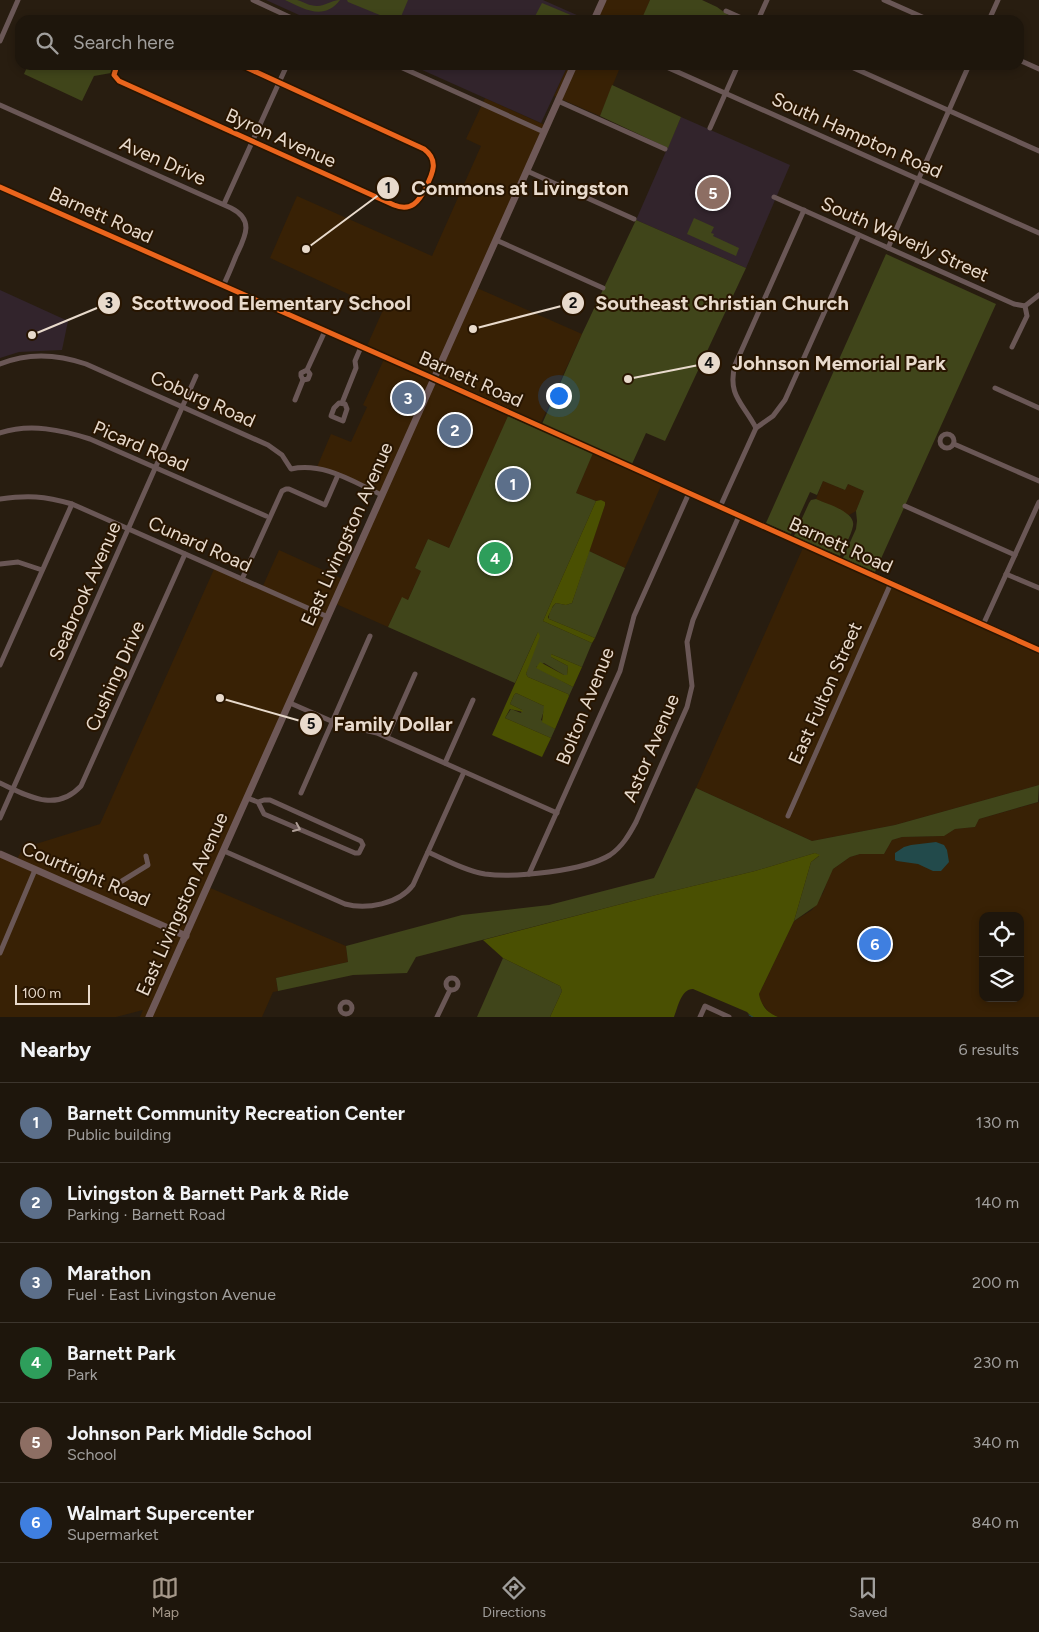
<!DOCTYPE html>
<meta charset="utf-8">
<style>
body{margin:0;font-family:Figtree,sans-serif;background:#2b231a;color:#f1f3f6}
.controls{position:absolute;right:15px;bottom:15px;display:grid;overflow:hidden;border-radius:10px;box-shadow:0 2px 8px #0003}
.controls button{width:45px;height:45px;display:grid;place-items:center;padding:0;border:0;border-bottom:1px solid #3c352d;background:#1e160c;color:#f1f3f6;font:25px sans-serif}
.scale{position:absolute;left:15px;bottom:12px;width:75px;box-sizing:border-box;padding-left:5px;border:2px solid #e8dacc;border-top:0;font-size:14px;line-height:18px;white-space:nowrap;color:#e8dacc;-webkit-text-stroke:4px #281500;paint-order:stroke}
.you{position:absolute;left:558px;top:395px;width:18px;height:18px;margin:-12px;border:4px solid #fff;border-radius:50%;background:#1a73e8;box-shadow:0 0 0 8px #1a73e833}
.badge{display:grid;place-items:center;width:32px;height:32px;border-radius:50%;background:#a5988a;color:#fff;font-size:16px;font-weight:700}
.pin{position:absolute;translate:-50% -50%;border:2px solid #fff;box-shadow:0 1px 5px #0006}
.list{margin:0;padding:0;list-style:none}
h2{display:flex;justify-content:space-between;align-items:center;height:65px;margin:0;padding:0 20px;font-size:21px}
h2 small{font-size:16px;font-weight:400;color:#a19f9d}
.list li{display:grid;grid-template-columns:32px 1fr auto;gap:15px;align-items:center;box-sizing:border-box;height:80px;padding:0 20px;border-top:1px solid #3c352d}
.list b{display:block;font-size:19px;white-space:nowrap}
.list p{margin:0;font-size:16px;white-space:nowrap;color:#a19f9d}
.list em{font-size:16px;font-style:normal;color:#a19f9d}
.icon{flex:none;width:28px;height:28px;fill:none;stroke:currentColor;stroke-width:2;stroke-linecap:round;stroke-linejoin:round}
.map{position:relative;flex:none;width:1039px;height:1017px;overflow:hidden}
.search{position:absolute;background:#1e160c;box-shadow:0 2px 8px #0003;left:15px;right:15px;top:15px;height:55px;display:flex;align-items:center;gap:12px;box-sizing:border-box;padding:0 18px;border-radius:15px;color:#a19f9d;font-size:19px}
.sheet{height:545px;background:#1e160c}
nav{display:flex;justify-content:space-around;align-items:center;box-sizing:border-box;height:70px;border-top:1px solid #3c352d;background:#1e160c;font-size:14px;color:#a19f9d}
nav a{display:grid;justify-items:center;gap:2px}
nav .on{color:#a5988a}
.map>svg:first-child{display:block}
</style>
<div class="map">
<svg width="1039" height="1017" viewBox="0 0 1039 1017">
<rect width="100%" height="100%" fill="#281d10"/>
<g fill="#382105" fill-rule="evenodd">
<path d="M603,0h47l-8,20h-48z"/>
<path d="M568,65h53l-21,51 -46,-20z"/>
<path d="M485,98l62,28 -70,162 105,46 -44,95 -30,-12 -59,131 -21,-9 -13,29 6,3 -13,29 -6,-2 -14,29 -54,-24 -126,284 138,59 2,16 -72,16 2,13 -5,1 -11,25h-122l3,-7 -27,7h-116v-163l16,7 7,-13 77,-24 115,-257 47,21 17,-38 66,30 38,-85 -66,-28 14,-33 20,8 16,-35 -4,-2 22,-48 -19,-9 17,-38 -113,-52 27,-62 135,60 49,-110 -15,-7z"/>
<path d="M595,447l68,34 -38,87 -36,-17 16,-46 -4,-5 -5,1 -20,-8z"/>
<path d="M823,481l22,9 3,-6 16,7 -8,20 -7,4 -33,-16z"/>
<path d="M806,541l69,31 -1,3 165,75v135l-144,40 -83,16 -116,-53z"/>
<path d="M1039,802v215h-261l-8,-3 -9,-12 -2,-8 35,-73 18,-11 11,-17 7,-20 3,-4 17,-12 10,-3h24l8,-14 10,-3 41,-1 12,-7 20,-2 4,-8zM983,916h37v82h-37z"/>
</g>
<g fill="#32242c">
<path d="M266,0h277l45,20h-278z"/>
<path d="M411,65h157l-27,58z"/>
<path d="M681,117l109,48 -44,103 -110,-48z"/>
<path d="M0,290l68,31 -6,29 -43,2 -19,6z"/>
</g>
<g fill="#40451a">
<path d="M285,0c4,0 9,0 12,0 7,2 12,6 20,6 9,0 14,-6 23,-6 -16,21 -36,9 -55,0z"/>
<path d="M347,0h61l-8,19 -8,1 -44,-18z"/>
<path d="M650,0h52l15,7 11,8 -2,5h-74l-9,-4z"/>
<path d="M542,3l36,15 1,2h-46z"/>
<path d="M28,65h87l-4,8 -17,3 -12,25 -58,-27z"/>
<path d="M612,85l69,32 -13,31 -68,-32z"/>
<path d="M694,218l20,9 -3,6 3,1 -1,2 26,12 -3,8 -49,-22z"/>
<path d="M636,220l110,48 -81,173 -19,-8 -14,31 -90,-40 40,-90z"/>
<path d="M886,254l110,50 -121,268 -32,-14 13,-29 1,-8 -1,-10 8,-20 -16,-7 -3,6 -22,-9 -6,14 -7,-3 -19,42 -25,-11z"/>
<path d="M508,416l85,37 -17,40 20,8 -53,120 49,22 -10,24 -31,-13v3l17,9 -1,9h-3l-20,-12 -8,4 37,20 -4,9 -1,-2 -40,-17 -2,-3 12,-42 -23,51 -127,-56 14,-30 6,3 13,-29 -6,-3 13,-29 21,9z"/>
<path d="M816,499c11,5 40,13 37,27 -2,10 -9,21 -13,30l-46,-20 15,-33 2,-3z"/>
<path d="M589,551l36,17 -30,70 -46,-19c-1,-5 3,-12 7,-16l10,2 6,-2z"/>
<path d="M516,693l28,13 1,1 -4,13 14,9 -4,9 -46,-20 6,-9 10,4 1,-3 -12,-6 4,-9z"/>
<path d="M1039,785l-1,17 -59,17 -4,8 -20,2 -11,7 -42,1 -10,3 -8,14h-24l-10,3 -17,12 -16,36 -23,16 17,-59 8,-6v-1l-4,-2 -60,18 -99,24 -240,62 -9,16 -54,2 -75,16 -2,-13 72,-16 -2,-16 116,-31 87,-10 105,-27 42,-90 116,53 83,-16z"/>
<path d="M503,958l57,28 2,5 -12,26h-73z"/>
</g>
<g fill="#4a5002">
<path d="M601,500l4,2v3l-33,98 -6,2 -10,-2 -3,3 -5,11 1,2 46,19 -3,5 -49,-22 53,-120z"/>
<path d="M538,632l2,4 -14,38 2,3 40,17 1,2 -14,33 -13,-7 2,-16 -28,-13 -2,2 -4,9 12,6 1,2 -13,-3 -5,9 46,20 -9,19 -50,-22z"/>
<path d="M551,654l31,13 -9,20 -37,-19 4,-6 24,13h3l1,-9 -17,-9z"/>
<path d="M815,853l5,2 -9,7 -17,59 -35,73c2,11 8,19 19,23h-26l-5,-5 -54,-23c-12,0 -15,18 -19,28h-124l12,-26 -2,-5 -57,-28 -20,-18 173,-45 99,-24z"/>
</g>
<path fill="#224a4b" d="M936,842l8,3 3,5 2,12 -8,9h-8l-15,-7 -21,-3 -2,-1v-7l9,-6 7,-2z"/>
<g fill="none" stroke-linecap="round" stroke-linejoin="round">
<path stroke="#224a4b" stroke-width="1" d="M749,1015l4,2"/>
<g stroke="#6a5756" stroke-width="5">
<path d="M253,0l43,20"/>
<path d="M884,0l45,20"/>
<path d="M726,11l20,9"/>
<path d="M758,20l9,-20"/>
<path d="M989,20l9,-20"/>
<path d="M0,41l18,-41"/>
<path d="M1019,60l20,9"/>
<path d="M117,65l-3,10 5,6 275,124c17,7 25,-3 32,-18 7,-14 13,-27 -2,-38l-183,-84"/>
<path d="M396,65l148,67"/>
<path d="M662,65l377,168"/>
<path d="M847,65l192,86"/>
<path d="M558,101l107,48"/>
<path d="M0,105l231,103c24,12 14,29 5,48 -4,10 -8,20 -13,30"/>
<path d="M710,128l28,-63"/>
<path d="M527,171l107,48"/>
<path d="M0,187l435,192"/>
<path d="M774,197l240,107 11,2"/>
<path d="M224,204l63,-139"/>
<path d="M496,240l107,48"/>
<path d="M888,248l81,-183"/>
<path d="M1025,306l14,-11"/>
<path d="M1012,347l15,-31 -2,-10"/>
<path d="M0,364c29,-12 57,-10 86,0l182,81 14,10 9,14c33,-7 62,13 91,26"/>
<path d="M307,370l3,4 -2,5 -5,1 -2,-4v-3l6,-3 18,-39"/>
<path d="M995,388l44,20"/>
<path d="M295,400l8,-20"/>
<path d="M339,403l6,1 2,5 -4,12 -12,-5 3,-8z"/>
<path d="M342,403l14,-35 -1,-7 6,-14"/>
<path d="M756,428c-13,-25 -29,-33 -21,-63l69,-155"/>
<path d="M756,428l17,-12 12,-16 74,-165"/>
<path d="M0,433c30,-10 62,-3 90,6l176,77"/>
<circle cx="947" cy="441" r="7"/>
<path d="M954,444l85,37"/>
<path d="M0,499c28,-4 44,-3 72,5l256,113"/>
<path d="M905,506l110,49"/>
<path d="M720,507l36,-79"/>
<path d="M0,564l18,-2 24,8"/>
<path d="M1006,574l33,14"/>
<path d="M242,579l40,-88 4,-2h3l36,16 13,-30"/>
<path d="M983,625l56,-123"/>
<path d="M0,665l72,-161"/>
<path d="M290,703l48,21 39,9 180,80"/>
<path d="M387,737l28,-63"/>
<path d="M445,763l28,-63"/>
<path d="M0,783c28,13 56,30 81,3l104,-232"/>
<path d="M301,793l69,-157"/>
<path d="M247,798l11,4 6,-2h6l91,41 2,4 -4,8h-4l-91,-39 -6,-12"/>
<path d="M788,816l103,-233"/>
<path d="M0,818l196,-442"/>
<path d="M224,851l121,53c21,6 54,0 68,-19l51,-113"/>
<path d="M428,852c18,8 38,19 57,22 30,4 99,-3 125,-19 12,-8 19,-20 26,-33l51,-115 5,-21 -5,-44 6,-22 46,-104"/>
<path d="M529,874l91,-203 14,-55 55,-123"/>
<path d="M122,881l26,-16 -2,-9"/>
<path d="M0,953l35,-83"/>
<circle cx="452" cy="984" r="6"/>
<circle cx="346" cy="1008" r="6"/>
<path d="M437,1017l13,-27"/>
<path d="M700,1017l5,-11 24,11"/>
</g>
<g stroke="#6e5857" stroke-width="7">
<path d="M594,20l9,-20"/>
<path d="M435,379l604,271"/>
<path d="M0,854l186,82"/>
<path d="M149,1017l425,-952"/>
</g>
<g stroke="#281500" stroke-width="8">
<g id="cycleway">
<path d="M117,65l-3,10 5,6 275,124c17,7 25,-3 32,-18 7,-14 13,-27 -2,-38l-183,-84"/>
<path d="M0,187l428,189 611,274"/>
</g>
</g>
<use href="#cycleway" stroke="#eb651d" stroke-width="5"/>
</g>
<defs><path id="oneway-chevron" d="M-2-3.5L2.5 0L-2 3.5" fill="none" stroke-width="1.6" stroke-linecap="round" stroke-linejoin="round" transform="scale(1.25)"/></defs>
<use stroke="#af9f97" href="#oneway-chevron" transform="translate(297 828) rotate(24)"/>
<g text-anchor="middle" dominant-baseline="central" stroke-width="4" stroke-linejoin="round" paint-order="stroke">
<g font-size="19" fill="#e8dacc" stroke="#281500">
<text transform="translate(857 135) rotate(24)">South Hampton Road</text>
<text transform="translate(281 138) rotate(24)">Byron Avenue</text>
<text transform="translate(163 161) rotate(24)">Aven Drive</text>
<text transform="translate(101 215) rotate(24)">Barnett Road</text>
<text transform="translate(905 239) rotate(24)">South Waverly Street</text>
<text transform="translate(471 379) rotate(24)">Barnett Road</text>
<text transform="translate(203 399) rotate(24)">Coburg Road</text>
<text transform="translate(141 446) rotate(23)">Picard Road</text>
<text transform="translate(347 534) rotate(-66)">East Livingston Avenue</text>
<text transform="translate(200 544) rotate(24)">Cunard Road</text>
<text transform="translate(841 545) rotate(24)">Barnett Road</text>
<text transform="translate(85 591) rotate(-66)">Seabrook Avenue</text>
<text transform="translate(115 676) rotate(-66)">Cushing Drive</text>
<text transform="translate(825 693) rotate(-66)">East Fulton Street</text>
<text transform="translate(585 706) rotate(-68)">Bolton Avenue</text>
<text transform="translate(651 748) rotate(-67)">Astor Avenue</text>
<text transform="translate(86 874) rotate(23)">Courtright Road</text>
<text transform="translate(182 904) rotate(-66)">East Livingston Avenue</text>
</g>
</g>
<path fill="none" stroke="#e8dacc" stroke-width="2" d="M306 249L388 188M473 329L573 303M32 335L109 303M628 379L709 363M220 698L311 724"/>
<g fill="#e8dacc" stroke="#281500" stroke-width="2">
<circle cx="306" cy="249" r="5"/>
<circle cx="473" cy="329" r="5"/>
<circle cx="32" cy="335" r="5"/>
<circle cx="628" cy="379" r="5"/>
<circle cx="220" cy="698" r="5"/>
<circle cx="388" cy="188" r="12"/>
<circle cx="573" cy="303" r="12"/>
<circle cx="109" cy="303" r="12"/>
<circle cx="709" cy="363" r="12"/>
<circle cx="311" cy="724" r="12"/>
</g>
<g font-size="15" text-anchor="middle" font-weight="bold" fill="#111">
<text x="388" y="193">1</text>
<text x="573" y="308">2</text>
<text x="109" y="308">3</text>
<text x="709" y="368">4</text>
<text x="311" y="729">5</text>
</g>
<g font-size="20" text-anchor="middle" font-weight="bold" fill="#e8dacc" stroke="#281500" stroke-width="4" stroke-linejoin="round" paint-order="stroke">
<text x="520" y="195">Commons at Livingston</text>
<text x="722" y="310">Southeast Christian Church</text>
<text x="271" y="310">Scottwood Elementary School</text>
<text x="839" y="370">Johnson Memorial Park</text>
<text x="393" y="731">Family Dollar</text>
</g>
</svg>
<div class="controls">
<button><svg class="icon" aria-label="locate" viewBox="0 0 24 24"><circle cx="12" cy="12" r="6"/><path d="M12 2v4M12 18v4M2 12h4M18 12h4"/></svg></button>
<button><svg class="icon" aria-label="layers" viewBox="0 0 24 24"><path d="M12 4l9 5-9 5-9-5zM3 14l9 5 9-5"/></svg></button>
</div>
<div class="scale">100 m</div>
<div class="you"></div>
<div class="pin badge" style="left:513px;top:484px;background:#5c6f8a">1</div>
<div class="pin badge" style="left:455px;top:430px;background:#5c6f8a">2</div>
<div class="pin badge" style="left:408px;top:398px;background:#5c6f8a">3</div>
<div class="pin badge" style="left:495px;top:558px;background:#2e9e5b">4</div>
<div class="pin badge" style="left:713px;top:193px;background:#8d6e63">5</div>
<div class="pin badge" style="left:875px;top:944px;background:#3f7fe0">6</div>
<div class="search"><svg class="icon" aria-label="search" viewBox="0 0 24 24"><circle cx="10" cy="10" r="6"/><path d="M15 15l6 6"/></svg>Search here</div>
</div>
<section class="sheet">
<h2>Nearby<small>6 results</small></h2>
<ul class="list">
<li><span class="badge" style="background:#5c6f8a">1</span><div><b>Barnett Community Recreation Center</b><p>Public building</p></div><em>130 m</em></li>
<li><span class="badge" style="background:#5c6f8a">2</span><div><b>Livingston &amp; Barnett Park &amp; Ride</b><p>Parking · Barnett Road</p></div><em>140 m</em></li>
<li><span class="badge" style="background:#5c6f8a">3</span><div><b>Marathon</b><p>Fuel · East Livingston Avenue</p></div><em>200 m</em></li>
<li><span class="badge" style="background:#2e9e5b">4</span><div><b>Barnett Park</b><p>Park</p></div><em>230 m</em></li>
<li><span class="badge" style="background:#8d6e63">5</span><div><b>Johnson Park Middle School</b><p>School</p></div><em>340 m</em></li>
<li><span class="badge" style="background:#3f7fe0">6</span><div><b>Walmart Supercenter</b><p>Supermarket</p></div><em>840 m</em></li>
</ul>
</section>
<nav>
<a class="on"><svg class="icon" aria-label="map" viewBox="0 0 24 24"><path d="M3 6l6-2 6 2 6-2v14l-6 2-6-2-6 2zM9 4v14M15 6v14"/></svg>Map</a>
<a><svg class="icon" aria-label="directions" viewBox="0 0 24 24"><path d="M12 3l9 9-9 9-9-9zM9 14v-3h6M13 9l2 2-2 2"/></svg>Directions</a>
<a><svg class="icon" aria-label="saved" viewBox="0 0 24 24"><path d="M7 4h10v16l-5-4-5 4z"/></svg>Saved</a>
</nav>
